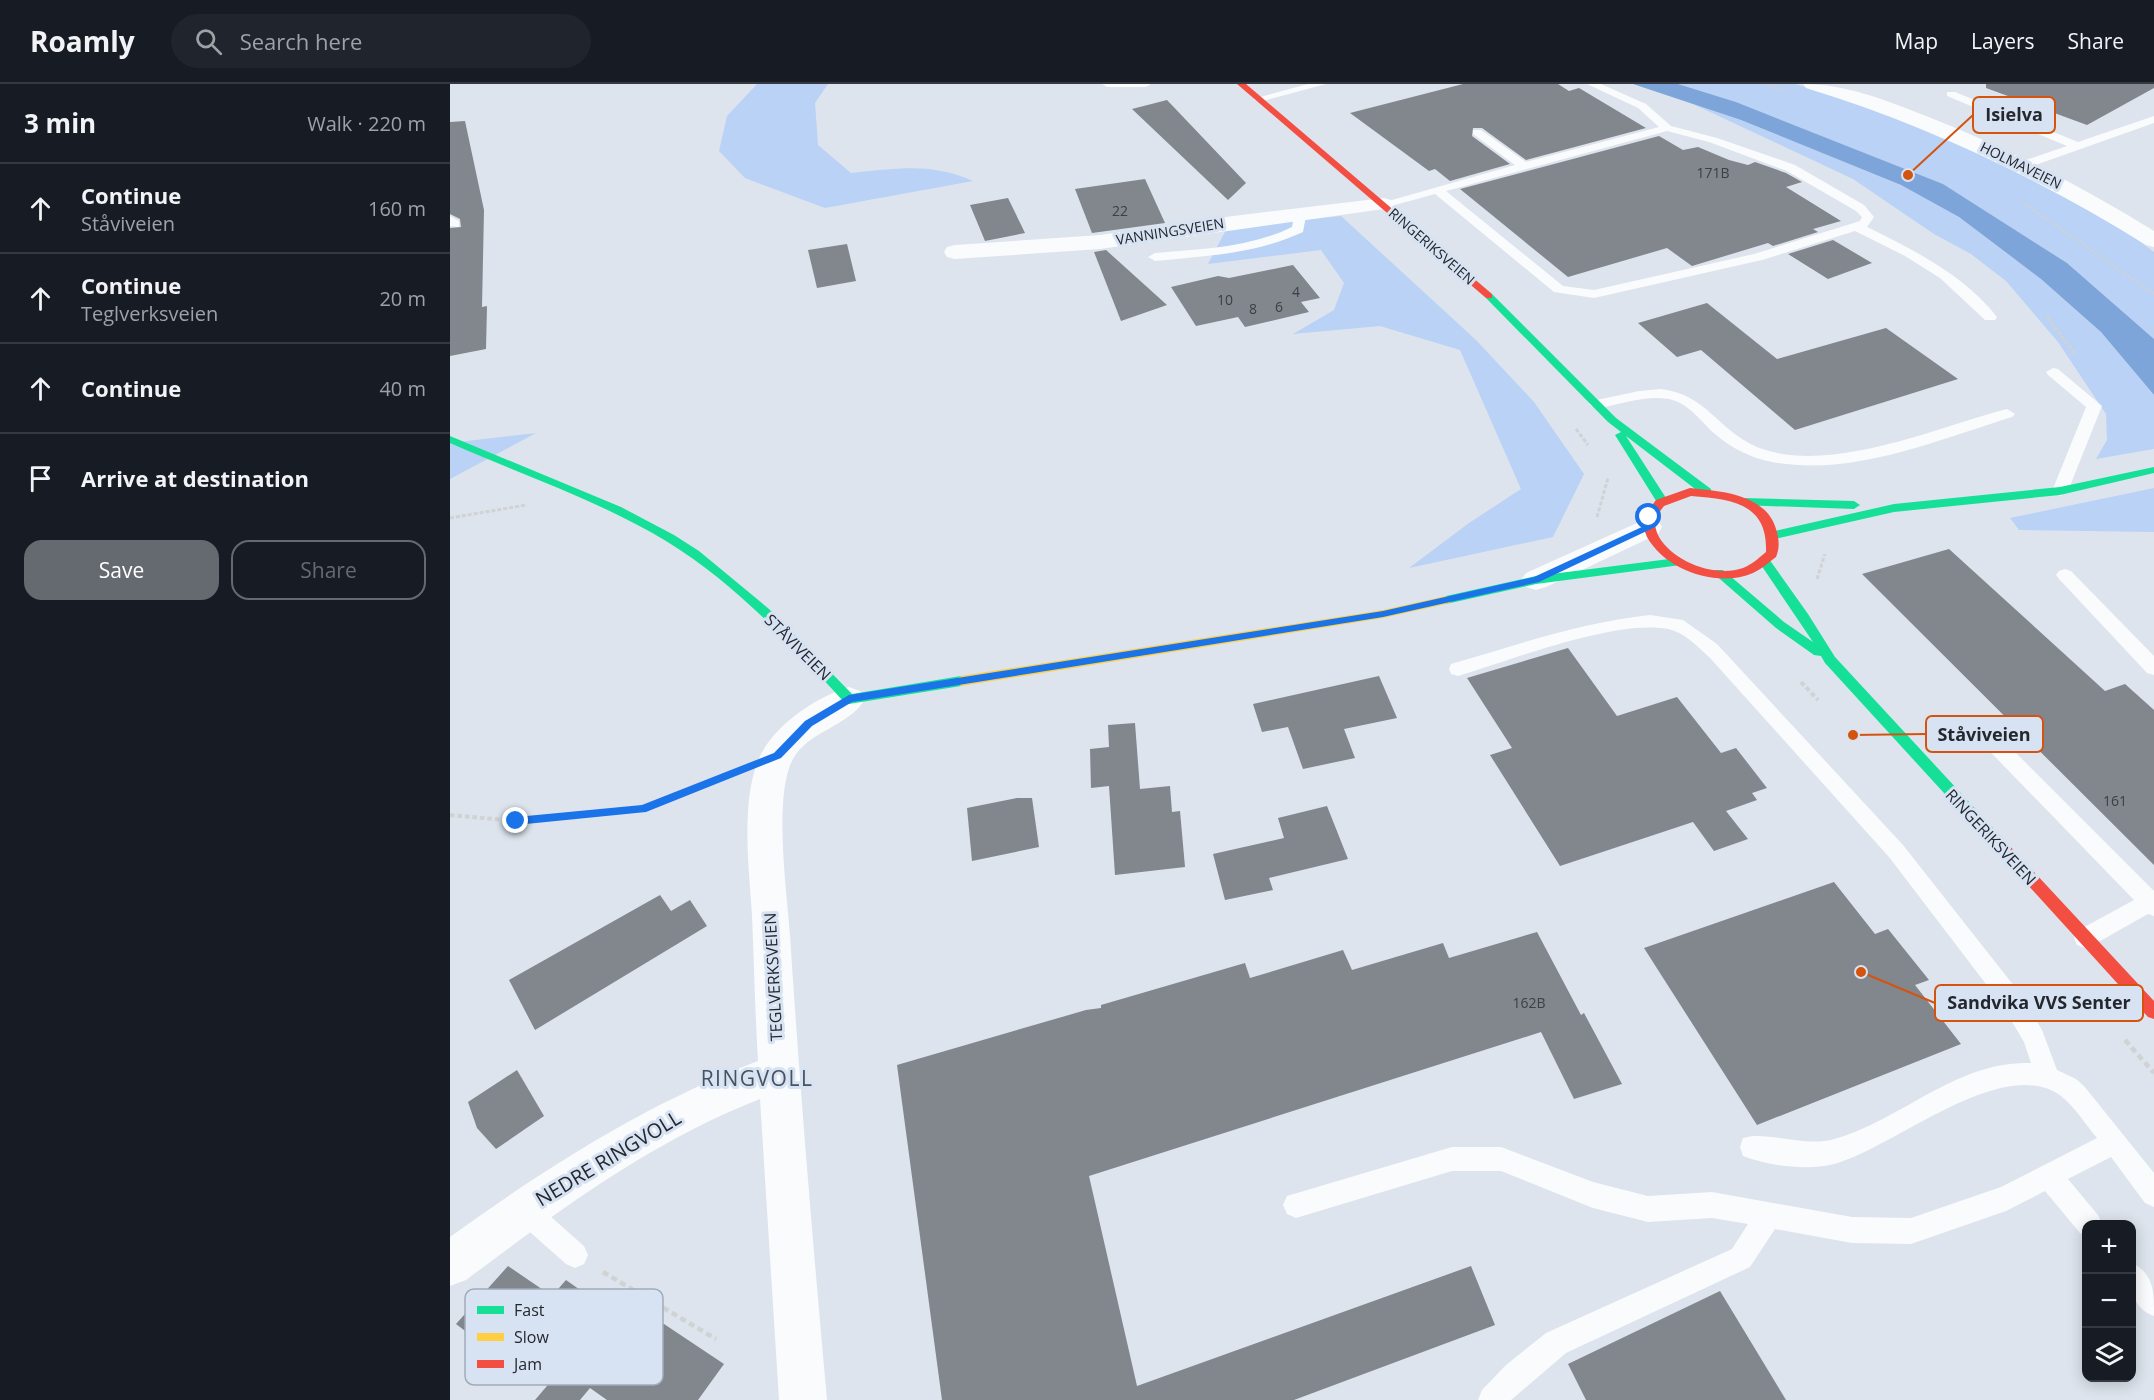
<!DOCTYPE html>
<meta charset="utf-8">
<style>
body{margin:0;font-family:"Open Sans",sans-serif;background:#20242c;color:#f1f3f6}
.controls{position:absolute;right:18px;bottom:18px;display:grid;overflow:hidden;border-radius:12px;box-shadow:0 3px 15px #0003}
.controls button{width:54px;height:54px;display:grid;place-items:center;padding:0;border:0;border-bottom:2px solid #363941;background:#171b24;color:#f1f3f6;font:30px sans-serif}
.stop{position:absolute;width:18px;height:18px;margin:-14px;border:4px solid #1a73e8;border-radius:50%;background:#fff}
.stop.end{background:#1a73e8;border-color:#fff;box-shadow:0 2px 6px #0008}
.list{margin:0;padding:0;list-style:none}
h2{display:flex;justify-content:space-between;align-items:center;height:78px;margin:0;padding:0 24px;font-size:26px}
h2 small{font-size:20px;font-weight:400;color:#9ea1a6}
.list li{display:grid;grid-template-columns:39px 1fr auto;gap:18px;align-items:center;box-sizing:border-box;height:90px;padding:0 24px;border-top:2px solid #363941}
.list b{display:block;font-size:22px;white-space:nowrap}
.list p{margin:0;font-size:20px;white-space:nowrap;color:#9ea1a6}
.list em{font-size:20px;font-style:normal;color:#9ea1a6}
.actions{display:flex;gap:12px;padding:18px 24px}
.actions a{flex:1;padding:14px 0;border:2px solid #656a71;border-radius:18px;text-align:center;font-size:21px;color:#656a71}
.actions .main{background:#656a71;color:#fff}
.icon{flex:none;width:33px;height:33px;fill:none;stroke:currentColor;stroke-width:2;stroke-linecap:round;stroke-linejoin:round}
.map{position:relative;flex:none;width:1704px;height:1316px;overflow:hidden}
header{display:flex;align-items:center;gap:36px;box-sizing:border-box;height:84px;padding:0 30px;background:#171b24;border-bottom:2px solid #363941}
header strong{font-size:28px}
nav{display:flex;gap:33px;margin-inline-start:auto;font-size:21px}
.search{width:420px;height:54px;background:#20242c;display:flex;align-items:center;gap:15px;box-sizing:border-box;padding:0 21px;border-radius:33px;color:#9ea1a6;font-size:22px}
main{display:flex}
aside{flex:1;background:#171b24}
.map>svg:first-child{display:block}
</style>
<header>
<strong>Roamly</strong>
<div class="search"><svg class="icon" aria-label="search" viewBox="0 0 24 24"><circle cx="10" cy="10" r="6"/><path d="M15 15l6 6"/></svg>Search here</div>
<nav><a>Map</a><a>Layers</a><a>Share</a></nav>
</header>
<main>
<aside>
<h2>3 min<small>Walk · 220 m</small></h2>
<ul class="list">
<li><svg class="icon" aria-label="ahead" viewBox="0 0 24 24"><path d="M12 20V5M6 11l6-6 6 6"/></svg><div><b>Continue</b><p>Ståviveien</p></div><em>160 m</em></li>
<li><svg class="icon" aria-label="ahead" viewBox="0 0 24 24"><path d="M12 20V5M6 11l6-6 6 6"/></svg><div><b>Continue</b><p>Teglverksveien</p></div><em>20 m</em></li>
<li><svg class="icon" aria-label="ahead" viewBox="0 0 24 24"><path d="M12 20V5M6 11l6-6 6 6"/></svg><div><b>Continue</b></div><em>40 m</em></li>
<li><svg class="icon" aria-label="arrive" viewBox="0 0 24 24"><path d="M6 21V4h12l-3 4 3 4H6"/></svg><div><b>Arrive at destination</b></div></li>
</ul>
<div class="actions"><a class="main">Save</a><a>Share</a></div>
</aside>
<div class="map">
<svg width="1704" height="1316" viewBox="0 0 1704 1316">
<rect width="100%" height="100%" fill="#dde4ed"/>
<g fill="#b9d2f5">
<path d="M307,0h71l-13,19 3,42 33,28c46,-4 78,-11 122,8l-148,27 -80,-30 -26,-27 8,-35z"/>
<path d="M1228,0h117l61,18 70,27 102,46 106,62 20,15v87l-87,-76 -124,-79 -207,-82z"/>
<path d="M1243,20l48,16 160,65 58,32 42,32 40,30 60,53 53,63v54l-58,10 11,-19 -1,-26 -48,-72 -52,-61 -35,-27 -37,-20 -81,-55z"/>
<path d="M891,132l135,124 58,62 50,72 -31,63 -144,31 60,-45 52,-34 -61,-139 -80,-24 -87,8 41,-24 10,-27 -23,-33 -113,14 19,-36z"/>
<path d="M86,349l-86,46v-36z"/>
<path d="M1704,404v44l-135,-2 -9,-12z"/>
</g>
<path fill="#7da5d9" d="M1183,0h45l58,18 207,82 124,79 87,76v56l-53,-63 -60,-53 -82,-62 -58,-32 -160,-65z"/>
<g fill="#82868d">
<path d="M1013,0h95l11,7 10,-3 67,40 -120,32 -44,-32h-9l-1,8 38,28 -60,17 -15,-12 -6,2 -79,-58z"/>
<path d="M1536,0h168v4l-67,37 -101,-37z"/>
<path d="M717,16l79,83 -18,17 -96,-91z"/>
<path d="M15,37l19,89 -2,97 5,-1 -1,43 -36,7v-128l11,-1 -1,-8 -10,-5v-92z"/>
<path d="M1209,52l24,14 15,-3 31,13 19,5 7,-3 31,11 16,9 -16,5 55,34 -28,8 5,3 -45,14 -5,-3 -76,23 -25,-18 -99,29 -108,-88z"/>
<path d="M695,95l20,44 -73,10 -17,-44z"/>
<path d="M558,114l17,35 -40,8 -15,-36z"/>
<path d="M1383,156l39,23 -44,16 -40,-25z"/>
<path d="M397,160l9,37 -39,7 -9,-38z"/>
<path d="M656,166l61,55 -46,16 -27,-69z"/>
<path d="M843,181l27,33 -19,4 8,10 -64,15 -7,-10 -42,9 -25,-39 47,-11 11,2z"/>
<path d="M1257,219l70,56 109,-31 72,51 -163,51 -94,-80 -24,7 -39,-34z"/>
<path d="M1499,465l156,142 20,-7 29,26v155l-292,-291z"/>
<path d="M1118,564l49,68 60,-19 44,56 15,-5 31,40 -15,5 5,7 -31,11 22,28 -34,12 -21,-29 -133,44 -70,-111 22,-7 -45,-70z"/>
<path d="M929,592l18,42 -53,11 11,29 -52,11 -15,-42 -26,5 -9,-28z"/>
<path d="M685,639l5,66 30,-3 2,26 8,-1 5,56 -70,8 -6,-89 -18,2 -1,-39 19,-2 -1,-22z"/>
<path d="M567,714h15l7,49 -67,14 -5,-53z"/>
<path d="M877,722l21,53 -79,19 4,12 -48,10 -12,-46 71,-16 -6,-20z"/>
<path d="M1384,798l41,52 13,-5 41,51 -14,5 46,59 -204,81 -113,-177z"/>
<path d="M210,811l11,16 19,-11 17,26 -172,104 -26,-50z"/>
<path d="M1087,848l44,83 3,-2 38,71 -48,15 -33,-67 -452,144 48,210 334,-120 24,59 -201,75h-352l-45,-335 189,-55 15,-2v-3l144,-42 5,15 93,-28 9,20 91,-27 6,15z"/>
<path d="M67,986l27,46 -48,33 -19,-21 -9,-26z"/>
<path d="M58,1182l44,30 14,-16 41,29 12,-15 105,70 -26,36h-91l-17,-12 -10,12h-45l23,-27 -50,-35 -14,15 -38,-29z"/>
<path d="M1270,1207l66,109h-200l-18,-36z"/>
</g>
<g fill="none" stroke-linecap="round" stroke-linejoin="round">
<g stroke="#d0d2d4" stroke-width="2" stroke-dasharray="3 2" stroke-linecap="butt">
<path d="M1315,0l22,8"/>
<path d="M1571,117l133,93"/>
</g>
<g stroke="#d0d2d4" stroke-width="3" stroke-dasharray="4 2" stroke-linecap="butt">
<path d="M1597,233l28,37"/>
<path d="M1126,345l12,16"/>
<path d="M1147,433l11,-39"/>
<path d="M0,434l76,-13"/>
<path d="M1367,495l8,-25"/>
</g>
<g stroke="#d0d2d4" stroke-width="4" stroke-dasharray="4.5 3" stroke-linecap="butt">
<path d="M1351,598l17,18"/>
<path d="M0,731l66,6 126,-12 90,-35"/>
</g>
<g stroke="#d0d2d4" stroke-width="4.5" stroke-dasharray="6 4" stroke-linecap="butt">
<path d="M1675,956l29,33"/>
<path d="M153,1188l113,67"/>
</g>
<g fill="#fafbfc" fill-rule="evenodd">
<path d="M652,0h49l-5,3h-39z"/>
<path d="M858,0h18l-67,18 -6,-3z"/>
<path d="M1137,0h14l45,20 25,22 46,12 78,27 69,40 10,12 -7,10c47,23 97,48 130,90l-2,3h-10l-45,-42 -35,-22 -50,-25 -93,29 -168,38 -40,-6 -119,-98 -51,14 -6,-4 137,-39 -42,-31v-4h8l45,32 133,-35 -21,-19zM1217,47l42,11 78,29 69,40 6,6 -2,4 -106,33 -160,36 -31,-4 -117,-95z"/>
<path d="M1497,8h8l123,50 76,-26v7l-130,46 -4,-1v-6l47,-16 -120,-50z"/>
<path d="M850,128l6,4 -3,16c-47,22 -97,24 -148,29l-7,-4 7,-4c47,-4 94,-5 137,-26l2,-11z"/>
<path d="M0,132l9,5v6l-9,-1z"/>
<path d="M1603,284l5,1 44,37 -34,85 -8,5 -8,-5 34,-84 -38,-32 -2,-3z"/>
<path d="M1211,305c47,6 56,41 96,58 71,29 180,-20 250,-38l8,5 -3,3c-75,23 -159,60 -240,45 -21,-4 -41,-14 -57,-28 -14,-12 -26,-31 -46,-35 -24,-4 -49,5 -72,10l-8,-5 3,-3 47,-10z"/>
<path d="M1615,485l6,2 83,85v19l-7,-2 -88,-94 -3,-4 3,-4z"/>
<path d="M1200,531l33,5 34,24 186,201 115,146 24,39 15,40 19,9 8,7 70,87v34l-9,-4 -34,-46 -43,22 30,36 4,9h-16v12l-6,-3 -35,-42 -39,20 -95,33 -59,-1 -77,-14 -25,38 -184,86 -55,47h-33l4,-10 24,-25 40,-32 186,-84 16,-25 -36,-6 -64,4 -55,-14 -92,-37h-49l-156,47 -9,-4 -4,-9 4,-9 165,-49h49l92,35 55,14 64,-4 140,25 59,1 90,-31 96,-49c-11,-13 -22,-31 -36,-42 -58,-43 -167,52 -227,68 -28,7 -65,2 -91,-8l-3,-9 3,-9c22,-8 62,10 91,1 68,-19 123,-79 197,-76l-7,-21 -22,-37 -113,-148 -179,-199c-12,-11 -26,-26 -42,-29 -52,-10 -157,31 -210,47l-7,-2 -2,-5 2,-5c66,-19 131,-42 199,-49z"/>
<path d="M1528,636l7,2 169,169v25l-6,-2 -55,31 -8,3 -8,-3 -3,-7 3,-7 57,-31 -163,-168 -3,-5 3,-5z"/>
<path d="M73,1112l9,4 52,46 4,9 -4,9 -9,4 -9,-4 -52,-46 -4,-9 4,-9z"/>
<path d="M1682,1179c22,11 22,29 22,53 -24,-9 -24,-31 -22,-53z"/>
</g>
<g fill="#fafbfc" fill-rule="evenodd">
<path d="M1353,0c43,0 82,16 123,32 79,31 155,70 228,115v16l-8,-2c-108,-67 -219,-120 -340,-157z"/>
<path d="M934,114l7,2 4,4 -4,4 -291,41 -145,10 -8,-2 -3,-5 3,-5 8,-2 145,-10 133,-19z"/>
<path d="M1198,434l10,2 4,7 -4,7 -112,53 -10,3 -10,-3 -5,-7 5,-7z"/>
<path d="M399,603l11,4 5,8c-15,27 -57,32 -72,60 -20,36 -6,133 -3,176 10,155 23,310 37,465h-48l-19,-301c-108,42 -202,112 -294,181l-16,6v-49c97,-70 196,-133 308,-176 -3,-49 -4,-97 -6,-146 -3,-48 -12,-115 8,-159 16,-32 56,-59 89,-69z"/>
</g>
<g fill="#16e098" fill-rule="evenodd">
<path d="M1036,210h6l124,124 95,71v6h-8l-77,-59 42,65 -2,3h-8l-43,-69 6,-3 -13,-10 -122,-124z"/>
<path d="M0,352l171,71 53,28 25,16 70,58 83,85 109,-18 6,5 -6,5 -112,18 -5,-2c-54,-59 -109,-119 -178,-161 -68,-41 -144,-66 -216,-98z"/>
<path d="M1704,383v6l-94,22 -166,17 -119,27 -6,-4 6,-4 119,-27 166,-17z"/>
<path d="M1295,414l109,3 6,4 -6,4 -113,-4v-6z"/>
<path d="M1227,474l6,4 -2,3 -145,19 -90,20 -6,-4 6,-4 90,-20z"/>
<path d="M1315,474l4,1 39,55 27,43 172,186 2,4 -2,4 -5,2 -5,-2 -172,-188 -4,-7 -7,-1 -38,-27 -63,-55 2,-3h8l61,52 29,20 -54,-80z"/>
</g>
<path fill="#ffcf43" fill-rule="evenodd" d="M996,512l6,4 -2,3 -67,15 -422,68 -6,-5 6,-5 422,-66z"/>
<g fill="#f24e42" fill-rule="evenodd">
<path d="M787,0h9l246,210v4h-6z"/>
<path d="M1240,404c30,3 76,6 86,41 3,9 4,19 0,28 -7,5 -14,12 -23,16 -35,15 -87,-2 -106,-36 -3,-6 -3,-12 -5,-18l14,-19zM1241,412c40,3 77,7 75,56 -7,6 -15,13 -23,16 -28,10 -69,-6 -84,-31 -3,-5 -4,-12 -5,-18l10,-13z"/>
<path d="M1552,757l5,2 147,158v18l-6,-2 -151,-166 -2,-4 2,-4z"/>
</g>
</g>
<path fill="#1a73e8" d="M1196,431l7,2 -2,12 -112,53 -156,35 -531,85 -40,24 -31,32 -135,54 -130,13 -5,-4 5,-4 126,-12 132,-52 31,-32 44,-26 534,-84 151,-34 110,-51z"/>
<g text-anchor="middle" dominant-baseline="central" stroke-width="6" stroke-linejoin="round" paint-order="stroke">
<g font-size="14" fill="#24282e" stroke="#d7e3f3">
<text transform="translate(1571 81) rotate(26)">HOLMAVEIEN</text>
<text transform="translate(720 147) rotate(-9)">VANNINGSVEIEN</text>
<text transform="translate(982 162) rotate(41)">RINGERIKSVEIEN</text>
</g>
<g font-size="14" fill="#3c4046">
<text x="1263" y="88">171B</text>
<text x="670" y="126">22</text>
<text x="846" y="207">4</text>
<text x="775" y="215">10</text>
<text x="829" y="222">6</text>
<text x="803" y="224">8</text>
<text x="1665" y="716">161</text>
<text x="1079" y="918">162B</text>
</g>
<g font-size="16" fill="#24282e" stroke="#d7e3f3">
<text transform="translate(348 563) rotate(45)">STÅVIVEIEN</text>
<text transform="translate(1541 753) rotate(47)">RINGERIKSVEIEN</text>
<text transform="translate(323 893) rotate(-93)">TEGLVERKSVEIEN</text>
</g>
<g font-size="20" fill="#24282e" stroke="#d7e3f3">
<text transform="translate(158 1074) rotate(-31)">NEDRE RINGVOLL</text>
</g>
<g font-size="21" letter-spacing="1.5" fill="#48525f" stroke="#d7e3f3">
<text x="307" y="994">RINGVOLL</text>
</g>
</g>
<rect x="15" y="1205" width="198" height="96" rx="9" fill="#d7e3f3" stroke="#a1abb8" stroke-width="1.5"/>
<rect x="27" y="1222" width="27" height="8" fill="#16e098"/>
<rect x="27" y="1249" width="27" height="8" fill="#ffcf43"/>
<rect x="27" y="1276" width="27" height="8" fill="#f24e42"/>
<g font-size="16" fill="#24282e">
<text x="64" y="1232">Fast</text>
<text x="64" y="1259">Slow</text>
<text x="64" y="1286">Jam</text>
</g>
<path fill="none" stroke="#d4540f" stroke-width="2" d="M1458 91L1523 31M1403 651L1476 650M1411 888L1485 919"/>
<g fill="#d4540f" stroke="#d7e3f3" stroke-width="2">
<circle cx="1458" cy="91" r="6"/>
<circle cx="1403" cy="651" r="6"/>
<circle cx="1411" cy="888" r="6"/>
</g>
<g fill="#d7e3f3" stroke="#d4540f" stroke-width="2">
<rect x="1523" y="13" width="82" height="36" rx="6"/>
<rect x="1476" y="632" width="117" height="36" rx="6"/>
<rect x="1485" y="901" width="208" height="36" rx="6"/>
</g>
<g font-size="18" text-anchor="middle" font-weight="bold" fill="#24282e">
<text x="1564" y="37">Isielva</text>
<text x="1534" y="657">Ståviveien</text>
<text x="1589" y="925">Sandvika VVS Senter</text>
</g>
</svg>
<div class="controls">
<button>+</button>
<button>−</button>
<button><svg class="icon" aria-label="layers" viewBox="0 0 24 24"><path d="M12 4l9 5-9 5-9-5zM3 14l9 5 9-5"/></svg></button>
</div>
<div class="stop" style="left:1199px;top:433px"></div>
<div class="stop end" style="left:66px;top:737px"></div>
</div>
</main>
